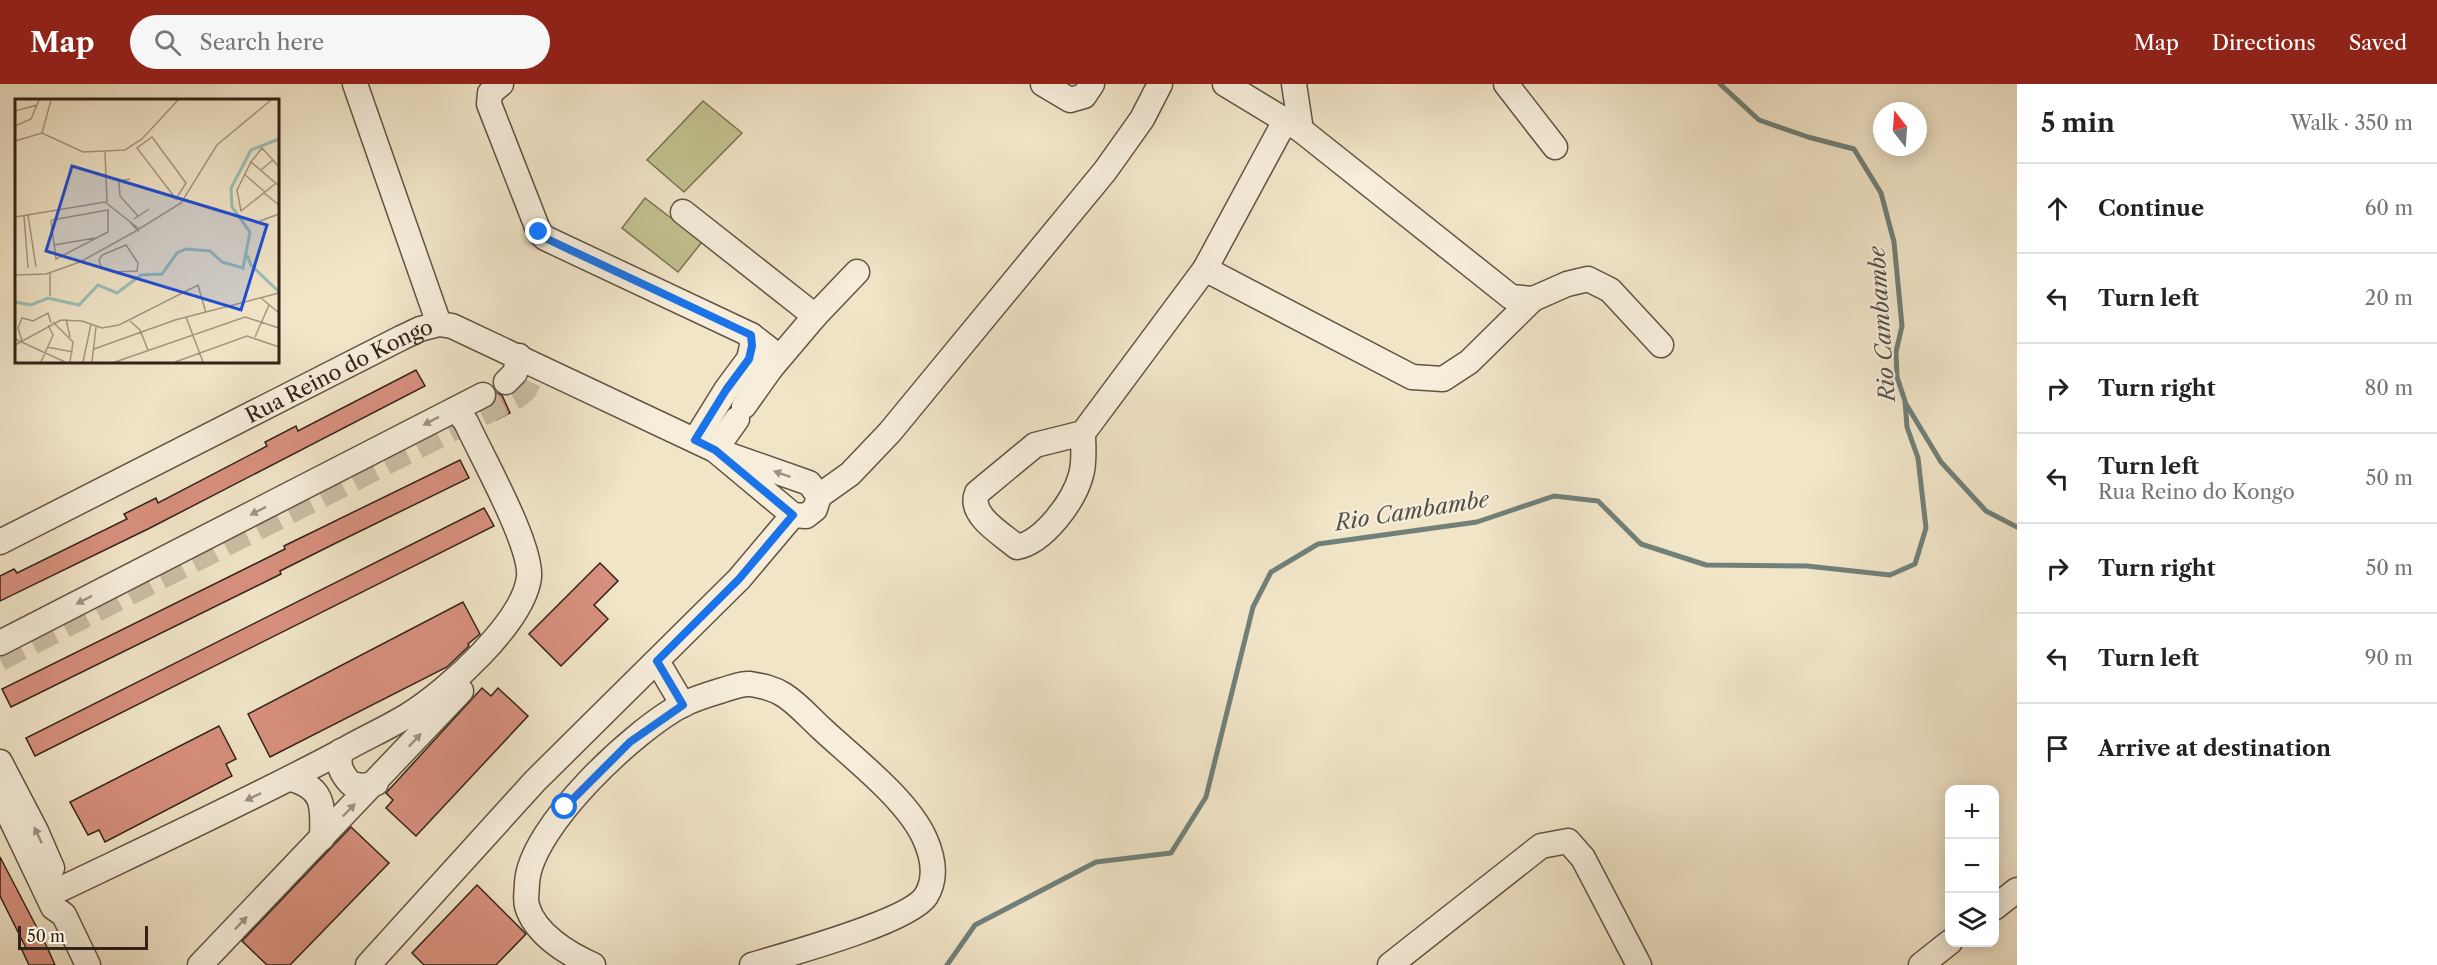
<!DOCTYPE html>
<meta charset="utf-8">
<style>
body{margin:0;font-family:"Libre Caslon Text",serif;background:#f6f6f6;color:#222}
.controls{position:absolute;right:18px;bottom:18px;display:grid;overflow:hidden;border-radius:12px;box-shadow:0 3px 15px #0003}
.controls button{width:54px;height:54px;display:grid;place-items:center;padding:0;border:0;border-bottom:2px solid #e0e0e0;background:#fff;color:#222;font:30px sans-serif}
.compass{position:absolute;left:1873px;top:18px;width:54px;height:54px;border-radius:50%;background:#fff;box-shadow:0 3px 15px #0003;rotate:343deg}
.scale{position:absolute;left:18px;bottom:15px;width:130px;box-sizing:border-box;padding-left:6px;border:3px solid #332218;border-top:0;font-size:16px;line-height:21px;white-space:nowrap;color:#332218;-webkit-text-stroke:4px #f6eedb;paint-order:stroke}
.stop{position:absolute;width:18px;height:18px;margin:-14px;border:4px solid #1a73e8;border-radius:50%;background:#fff}
.stop.end{background:#1a73e8;border-color:#fff;box-shadow:0 2px 6px #0008}
.list{margin:0;padding:0;list-style:none}
h2{display:flex;justify-content:space-between;align-items:center;height:78px;margin:0;padding:0 24px;font-size:26px}
h2 small{font-size:20px;font-weight:400;color:#767676}
.list li{display:grid;grid-template-columns:39px 1fr auto;gap:18px;align-items:center;box-sizing:border-box;height:90px;padding:0 24px;border-top:2px solid #e0e0e0}
.list b{display:block;font-size:22px;white-space:nowrap}
.list p{margin:0;font-size:20px;white-space:nowrap;color:#767676}
.list em{font-size:20px;font-style:normal;color:#767676}
.icon{flex:none;width:33px;height:33px;fill:none;stroke:currentColor;stroke-width:2;stroke-linecap:round;stroke-linejoin:round}
.map{position:relative;flex:none;width:2017px;height:881px;overflow:hidden}
header{display:flex;align-items:center;gap:36px;box-sizing:border-box;height:84px;padding:0 30px;background:#8f2418;color:#fff}
header strong{font-size:28px}
nav{display:flex;gap:33px;margin-inline-start:auto;font-size:21px}
.search{width:420px;height:54px;background:#f6f6f6;display:flex;align-items:center;gap:15px;box-sizing:border-box;padding:0 21px;border-radius:33px;color:#767676;font-size:22px}
main{display:flex}
aside{flex:1;background:#fff}
.map>svg:first-child{display:block}
</style>
<header>
<strong>Map</strong>
<div class="search"><svg class="icon" aria-label="search" viewBox="0 0 24 24"><circle cx="10" cy="10" r="6"/><path d="M15 15l6 6"/></svg>Search here</div>
<nav><a>Map</a><a>Directions</a><a>Saved</a></nav>
</header>
<main>
<div class="map">
<svg width="2017" height="881" viewBox="0 0 2017 881">
<rect width="100%" height="100%" fill="#f1e5c8"/>
<filter id="stains"><feTurbulence type="fractalNoise" baseFrequency=".00333" numOctaves="4"/><feColorMatrix values="0 0 0 0 .2 0 0 0 0 .09 0 0 0 0 .02 0 0 0 .5 -.17"/></filter>
<radialGradient id="worn" r=".72"><stop offset=".6" stop-color="#630" stop-opacity="0"/><stop offset="1" stop-color="#630" stop-opacity=".3"/></radialGradient>
<g fill="#c2c290" stroke="#7a7254" stroke-width="1.5">
<path d="M703,17l39,32 -58,59 -37,-32z"/>
<path d="M645,114l57,44 -24,30 -56,-44z"/>
</g>
<g fill="none" stroke-linecap="round" stroke-linejoin="round">
<g stroke="#718079" stroke-width="5">
<path d="M1906,320l35,58 45,49 31,16"/>
<path d="M947,881l28,-40 121,-63 75,-9 35,-56 47,-190 18,-35 47,-28 159,-22 77,-26 44,5 43,43 65,21 101,1 83,9 25,-11 11,-36 -8,-70 -11,-31 -2,-26 -8,-24 -1,-25 6,-26 -8,-84 -13,-49 -27,-44 -46,-12 -49,-17 -39,-36"/>
</g>
</g>
<g fill="#d8907e" stroke="#332218" stroke-width="1.5">
<path d="M416,286l9,16 -275,142 -150,73v-25l14,-7 3,4 110,-54 -3,-5 32,-16 2,5 109,-57 -2,-4 31,-16 2,5z"/>
<path d="M497,309l5,2 8,18 -14,7 -6,-13 5,-5z"/>
<path d="M460,376l9,18 -129,63 -60,30 1,3 -270,133 -9,-18 283,-140 -1,-3z"/>
<path d="M484,424l10,18 -459,230 -9,-18z"/>
<path d="M600,479l18,18 -24,24 14,14 -47,47 -32,-32z"/>
<path d="M463,518l17,32 -12,10 1,2 -22,21 -177,90 -22,-43z"/>
<path d="M482,604l9,8 7,-8 30,28 -112,120 -30,-28 7,-8 -7,-7z"/>
<path d="M219,642l17,33 -10,5 6,12 -127,66 -6,-12 -11,5 -18,-33z"/>
<path d="M351,743l38,36 -99,102h-23l-25,-24z"/>
<path d="M0,773l47,90 8,18h-26l-7,-15 4,-2 -26,-52z"/>
<path d="M477,801l49,49 -30,31h-72l-12,-12z"/>
</g>
<g fill="none" stroke-linecap="round" stroke-linejoin="round">
<path stroke="#cbbea5" stroke-width="24" stroke-dasharray="24 12" stroke-linecap="butt" d="M0,575l516,-262 9,-7 12,-25"/>
<g stroke="#625344" stroke-width="27">
<g id="minor">
<path d="M355,0l84,240"/>
<path d="M501,0l-11,9 -1,11 50,128 6,6 206,97 18,14 2,19"/>
<path d="M1043,0l27,16 14,-4 8,-12"/>
<path d="M1225,0l76,46 210,167 22,2 34,-15 21,-5 22,11 51,55"/>
<path d="M1294,0l7,46"/>
<path d="M1506,0l49,63"/>
<path d="M683,128l132,104"/>
<path d="M1205,185l207,108 31,2 26,-17 64,-63"/>
<path d="M506,298l9,-9 4,-17"/>
<path d="M744,322l27,-38 44,-52 42,-44"/>
<path d="M1083,349l-48,12 -58,48c-9,22 25,41 40,54 27,-5 57,-46 64,-72 4,-14 2,-28 2,-42l122,-164 80,-148"/>
<path d="M695,356l31,-50 23,-31 3,-13 -1,-11"/>
<path d="M715,366l22,-31"/>
<path d="M819,412l31,-22 40,-42 215,-261 37,-52 18,-35"/>
<path id="s1" d="M0,458l401,-204 19,-9 19,-5 13,2 263,124 94,33 10,13 -4,13 -9,7 -13,-1 -78,-65"/>
<path d="M0,559l483,-248"/>
<path d="M657,577l26,44"/>
<path d="M341,667c-4,14 0,22 10,33l13,2 12,-3"/>
<path d="M0,678l36,69 16,37"/>
<path d="M291,695c34,9 32,28 31,59"/>
<path d="M0,712l53,111 11,8 24,50"/>
<path d="M61,805c94,-45 189,-89 281,-138 22,-13 46,-23 68,-37 37,-23 114,-92 119,-137 3,-32 -48,-122 -63,-155l-10,-13"/>
<path d="M1994,824l23,-18"/>
<path d="M200,881l261,-274"/>
<path d="M368,881l167,-184 204,-202 54,-64"/>
<path d="M593,881c-25,-11 -58,-31 -66,-59 -2,-7 0,-16 0,-23 3,-56 109,-155 157,-179 12,-6 26,-10 39,-14 8,-2 18,-7 27,-6 12,2 23,4 34,11 14,9 26,23 38,34 31,29 86,71 103,110 8,18 12,39 1,57 -17,26 -141,59 -174,69"/>
<path d="M1390,881l151,-119 27,-5 15,17 56,107"/>
<path d="M1921,881l29,-23"/>
</g>
</g>
<use href="#minor" stroke="#f6eedb" stroke-width="24"/>
</g>
<defs><path id="oneway-solid" d="M-6-.8H1V-3.2L6.5 0L1 3.2V.8H-6Z" transform="scale(1.5)"/></defs>
<g fill="#9e9283">
<use href="#oneway-solid" transform="translate(431 337) rotate(153)"/>
<use href="#oneway-solid" transform="translate(782 390) rotate(-161)"/>
<use href="#oneway-solid" transform="translate(258 427) rotate(153)"/>
<use href="#oneway-solid" transform="translate(84 516) rotate(153)"/>
<use href="#oneway-solid" transform="translate(415 656) rotate(-47)"/>
<use href="#oneway-solid" transform="translate(253 713) rotate(154)"/>
<use href="#oneway-solid" transform="translate(349 726) rotate(-46)"/>
<use href="#oneway-solid" transform="translate(38 751) rotate(-115)"/>
<use href="#oneway-solid" transform="translate(241 839) rotate(-46)"/>
</g>
<g fill="none" stroke-linecap="round" stroke-linejoin="round">
<path stroke="#1a73e8" stroke-width="8" d="M539,148l6,6 206,97 1,11 -3,13 -23,31 -31,50 20,10 78,65 -54,64 -82,82 26,44 -53,37 -65,65"/>
</g>
<g text-anchor="middle" dominant-baseline="central" stroke-width="4.5" stroke-linejoin="round" paint-order="stroke">
<g font-size="21" fill="#332218" stroke="#f6eedb">
<text stroke="none"><textPath href="#s1" startOffset="380">Rua Reino do Kongo</textPath></text>
</g>
<g font-size="22" font-style="italic" fill="#525148" stroke="#f6eedb">
<text transform="translate(1882 240) rotate(-94)">Rio Cambambe</text>
<text transform="translate(1412 427) rotate(-9)">Rio Cambambe</text>
</g>
</g>
<g transform="translate(15 15)">
<rect width="264" height="264" fill="#f1e5c8"/>
<path fill="none" stroke="#9bbfb9" stroke-width="3" d="M232,156l4,10 27,26M0,203l16,3 17,-7 31,7 19,-20 19,8 24,-18 21,-1 15,-21 9,-4 24,2 12,11 21,6 7,-36 -18,-25 -1,-19 20,-38 28,-11"/>
<path fill="none" stroke="#a59782" stroke-width="1.5" d="M0,12l22,-6M0,27l16,-7 8,-19M27,34l9,-33M137,38l34,46 -10,16 -39,-51zM0,42l27,-8 41,19 42,-2 17,-11 36,-39M90,53l2,50M258,61l-11,-12 -11,14 -14,28 4,21 34,-27M236,63l28,24M246,71l12,-10 6,7M229,75l21,18M115,80l-11,2 1,15 18,20M249,94l15,12M93,111v22l-52,27 -5,-38 1,-1 56,-10h1M13,116l8,52M9,117l4,52M0,118l90,-15 33,26v3l-8,-9M119,120l15,-10M245,122l19,-7M124,130l42,-26 36,-58 54,-45M39,146l41,-7M111,146l12,18 -1,8 -24,1 -12,-5 -2,-7 3,-5zM35,173v24M0,176l31,-1 34,-12 56,-31M246,199l18,15M171,218l17,45M51,220l4,18M115,222l10,9 8,20M38,223l20,20 -3,20M240,238l14,-32M0,240l50,23M7,242l-4,-13 4,-10 11,3 15,-8 3,10M0,246l46,-25 21,1 20,7 17,-3 79,-40 8,28M32,248l26,5M79,250l81,-29 104,-27M26,263l12,-27 -5,-10M68,263l8,-38M77,263l4,-35M100,263l130,-45 34,11M160,263l72,-26 32,11"/>
<path fill="#1d4ed8" fill-opacity="0.15" stroke="#1d4ed8" stroke-width="3" d="M57,67l195,59 -26,85 -195,-59z"/>
<rect width="264" height="264" fill="none" stroke="#332218" stroke-width="3"/>
</g>
<rect width="100%" height="100%" filter="url(#stains)"/>
<rect width="100%" height="100%" fill="url(#worn)"/>
</svg>
<div class="controls">
<button>+</button>
<button>−</button>
<button><svg class="icon" aria-label="layers" viewBox="0 0 24 24"><path d="M12 4l9 5-9 5-9-5zM3 14l9 5 9-5"/></svg></button>
</div>
<svg class="compass" viewBox="-18 -18 36 36"><path d="M0-13l5 13h-10z" fill="#e53935"/><path d="M0 13l5-13h-10z" fill="#767676"/></svg>
<div class="scale">50 m</div>
<div class="stop" style="left:565px;top:723px"></div>
<div class="stop end" style="left:539px;top:148px"></div>
</div>
<aside>
<h2>5 min<small>Walk · 350 m</small></h2>
<ul class="list">
<li><svg class="icon" aria-label="ahead" viewBox="0 0 24 24"><path d="M12 20V5M6 11l6-6 6 6"/></svg><div><b>Continue</b></div><em>60 m</em></li>
<li><svg class="icon" aria-label="left" viewBox="0 0 24 24"><path d="M17 20v-9H6M10 6l-5 5 5 5"/></svg><div><b>Turn left</b></div><em>20 m</em></li>
<li><svg class="icon" aria-label="right" viewBox="0 0 24 24"><path d="M7 20v-9h11M14 6l5 5-5 5"/></svg><div><b>Turn right</b></div><em>80 m</em></li>
<li><svg class="icon" aria-label="left" viewBox="0 0 24 24"><path d="M17 20v-9H6M10 6l-5 5 5 5"/></svg><div><b>Turn left</b><p>Rua Reino do Kongo</p></div><em>50 m</em></li>
<li><svg class="icon" aria-label="right" viewBox="0 0 24 24"><path d="M7 20v-9h11M14 6l5 5-5 5"/></svg><div><b>Turn right</b></div><em>50 m</em></li>
<li><svg class="icon" aria-label="left" viewBox="0 0 24 24"><path d="M17 20v-9H6M10 6l-5 5 5 5"/></svg><div><b>Turn left</b></div><em>90 m</em></li>
<li><svg class="icon" aria-label="arrive" viewBox="0 0 24 24"><path d="M6 21V4h12l-3 4 3 4H6"/></svg><div><b>Arrive at destination</b></div></li>
</ul>
</aside>
</main>
